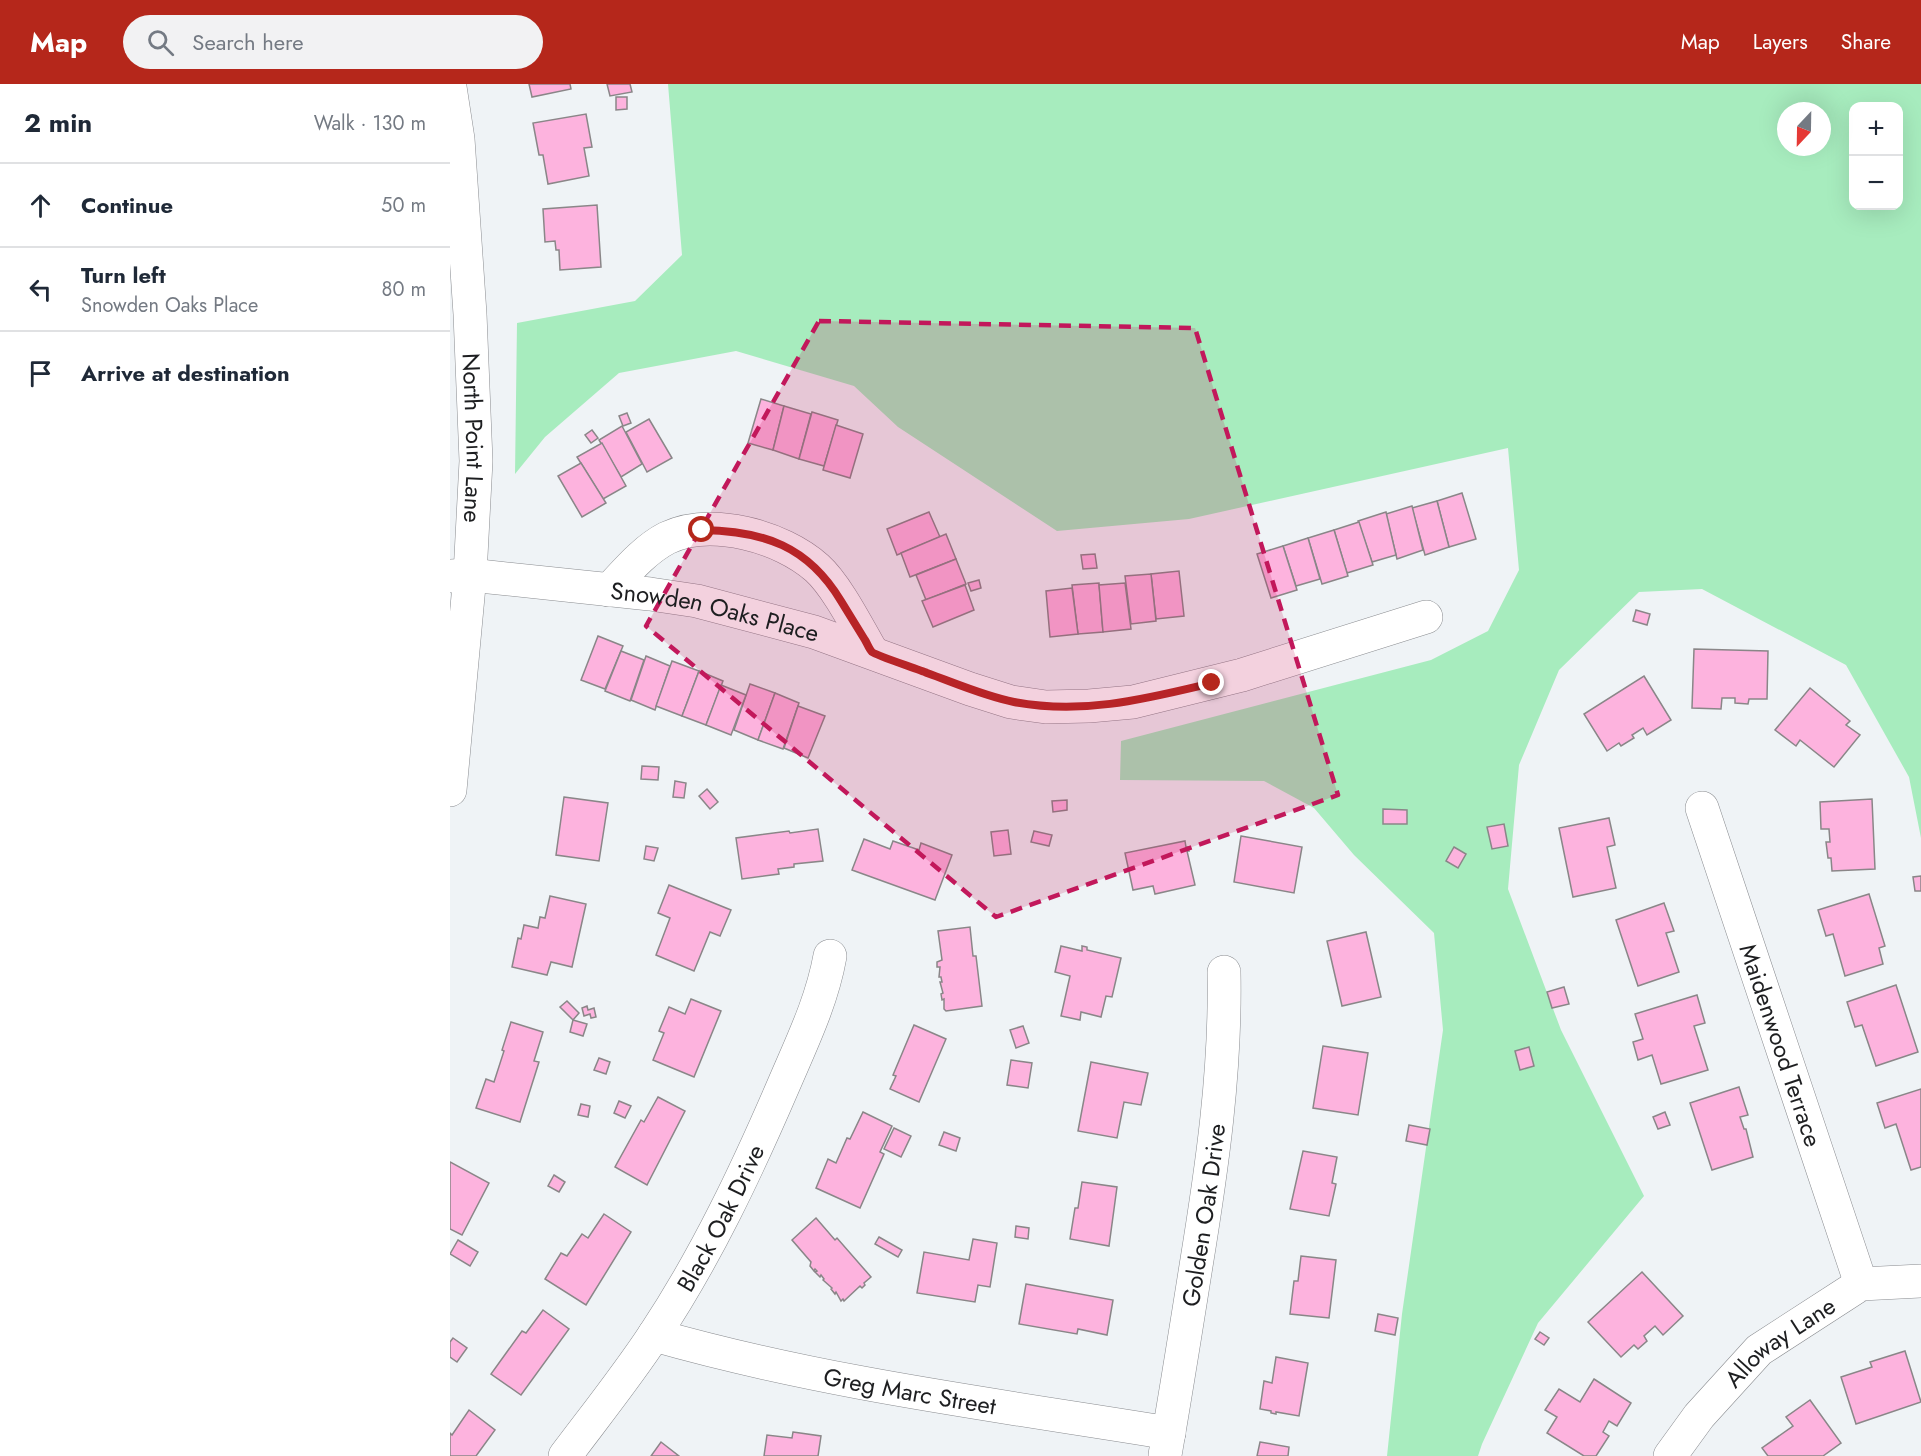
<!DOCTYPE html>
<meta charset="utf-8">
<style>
body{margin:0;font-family:Jost,sans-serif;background:#f2f2f3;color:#1f2937}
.controls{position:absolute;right:18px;top:18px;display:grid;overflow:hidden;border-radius:12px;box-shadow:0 6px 24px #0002}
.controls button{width:54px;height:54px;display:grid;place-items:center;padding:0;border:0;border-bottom:2px solid #e0e1e3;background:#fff;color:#1f2937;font:30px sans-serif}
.compass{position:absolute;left:1327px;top:18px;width:54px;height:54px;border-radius:50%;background:#fff;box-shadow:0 6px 24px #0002;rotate:202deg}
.stop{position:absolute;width:18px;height:18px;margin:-14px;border:4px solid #b5271b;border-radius:50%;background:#fff}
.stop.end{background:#b5271b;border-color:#fff;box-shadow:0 2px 6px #0008}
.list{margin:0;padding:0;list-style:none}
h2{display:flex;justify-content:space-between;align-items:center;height:78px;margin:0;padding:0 24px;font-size:26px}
h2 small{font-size:20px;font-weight:400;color:#747a83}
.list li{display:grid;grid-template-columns:39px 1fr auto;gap:18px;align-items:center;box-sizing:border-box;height:84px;padding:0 24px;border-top:2px solid #e0e1e3}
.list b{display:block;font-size:22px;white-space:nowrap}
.list p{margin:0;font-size:20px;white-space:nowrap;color:#747a83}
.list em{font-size:20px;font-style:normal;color:#747a83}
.icon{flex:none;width:33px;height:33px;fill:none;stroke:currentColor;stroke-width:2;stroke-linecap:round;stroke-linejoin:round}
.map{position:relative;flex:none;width:1471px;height:1372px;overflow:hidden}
header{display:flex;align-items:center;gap:36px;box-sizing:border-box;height:84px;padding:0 30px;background:#b5271b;color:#fff}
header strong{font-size:28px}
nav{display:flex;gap:33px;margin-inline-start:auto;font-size:21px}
.search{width:420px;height:54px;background:#f2f2f3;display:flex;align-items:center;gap:15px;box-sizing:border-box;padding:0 21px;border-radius:33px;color:#747a83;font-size:22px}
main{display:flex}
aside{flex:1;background:#fff}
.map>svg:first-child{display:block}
</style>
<header>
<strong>Map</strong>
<div class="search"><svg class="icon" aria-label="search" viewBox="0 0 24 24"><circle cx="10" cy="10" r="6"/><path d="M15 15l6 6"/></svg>Search here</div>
<nav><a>Map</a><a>Layers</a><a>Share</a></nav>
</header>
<main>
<aside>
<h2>2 min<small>Walk · 130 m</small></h2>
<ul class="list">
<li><svg class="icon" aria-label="ahead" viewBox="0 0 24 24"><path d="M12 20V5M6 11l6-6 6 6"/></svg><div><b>Continue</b></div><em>50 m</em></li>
<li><svg class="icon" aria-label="left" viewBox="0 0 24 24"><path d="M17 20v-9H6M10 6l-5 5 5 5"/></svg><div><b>Turn left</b><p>Snowden Oaks Place</p></div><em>80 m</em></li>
<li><svg class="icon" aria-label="arrive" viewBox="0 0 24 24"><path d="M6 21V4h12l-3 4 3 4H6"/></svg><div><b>Arrive at destination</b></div></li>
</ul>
</aside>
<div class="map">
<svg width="1471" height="1372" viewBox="0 0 1471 1372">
<rect width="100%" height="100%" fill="#eff3f6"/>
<path fill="#a7ecbe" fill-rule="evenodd" d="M218,0h1253v754l-12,-61 -63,-112 -144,-76 -63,3 -80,78 -40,95 -11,124 53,141 83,166 -106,127 -56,121 -4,12h-91l15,-142 41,-284 -9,-97 -80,-78 -40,-47 -50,-27 -144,-1 1,-39 310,-81 57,-29 31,-61 -11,-122 -319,71 -132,12 -159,-104 -44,-41 -118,-35 -117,22 -74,64 -30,37 2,-151 118,-22 47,-46zM1404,22h44v100h-44zM1336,27h36v36h-36z"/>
<g fill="#fdb3de" stroke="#8a8688" stroke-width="1.5">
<path d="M79,0h41l1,5 -39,8z"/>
<path d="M157,0h23l2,8 -22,4z"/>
<path d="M166,13h11v12l-11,1z"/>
<path d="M136,30l6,33 -8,1 5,28 -41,8 -5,-29h-4l-6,-32z"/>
<path d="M147,121l4,62 -41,3 -1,-20h-3l-1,-9 -10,1 -2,-33z"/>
<path d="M311,315l23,7 -11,44 -25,-7z"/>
<path d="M334,322l27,8 -12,45 -26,-9z"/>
<path d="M362,328l26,8 -14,46 -25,-7z"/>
<path d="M177,329l4,10 -8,3 -4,-10z"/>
<path d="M199,335l23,39 -25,14 -21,-40z"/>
<path d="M386,341l27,9 -13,44 -27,-8z"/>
<path d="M172,342l20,38 -21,13 -22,-37z"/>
<path d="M142,346l6,8 -7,5 -6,-8z"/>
<path d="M152,359l24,43 -23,13 -26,-42z"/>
<path d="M131,379l25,40 -24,14 -24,-41z"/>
<path d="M1012,409l14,46 -27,8 -12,-46z"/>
<path d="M987,417l12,46 -24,8 -13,-47z"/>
<path d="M962,422l11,44 -26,9 -11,-45z"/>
<path d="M479,428l11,25 -43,18 -10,-26z"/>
<path d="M936,428l10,43 -24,7 -14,-41z"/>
<path d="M909,438l14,43 -26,8 -13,-43z"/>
<path d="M884,446l14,46 -26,8 -14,-46z"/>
<path d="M496,450l10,25 -46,18 -9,-24z"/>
<path d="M858,454l12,41 -24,7 -13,-40z"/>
<path d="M833,462l14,44 -26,8 -14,-44z"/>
<path d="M645,470l2,14 -14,1 -2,-14z"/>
<path d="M506,475l10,25 -40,16 -10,-25z"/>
<path d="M729,487l5,45 -28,3 -5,-45z"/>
<path d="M701,490l5,47 -25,3 -6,-48z"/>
<path d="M529,496l2,8 -10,3 -3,-8z"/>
<path d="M649,499l4,49 -25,2 -6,-49z"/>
<path d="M675,499l6,46 -28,3 -4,-47z"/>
<path d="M515,501l9,25 -41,17 -11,-26z"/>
<path d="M622,504l6,46 -28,3 -4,-46z"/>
<path d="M1186,526l14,4 -3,11 -14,-4z"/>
<path d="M148,552l25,10 -18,43 -24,-9z"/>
<path d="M1244,565l74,2 -1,48h-18l-1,5 -13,-1v-5h-13l-1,11 -29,-1z"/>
<path d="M171,567l23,9 -14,41 -25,-10z"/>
<path d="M196,572l24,10 -15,44 -24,-10z"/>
<path d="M222,577l27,10 -17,45 -26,-10z"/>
<path d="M249,587l24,10 -17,44 -24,-9z"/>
<path d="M1194,592l27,44 -24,15 -4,-7 -11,7 2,3 -13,8 -2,-3 -12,8 -23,-37z"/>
<path d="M300,600l25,9 -17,47 -24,-10z"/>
<path d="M271,601l25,10 -15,40 -25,-10z"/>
<path d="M1360,604l40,33 -4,4 14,10 -26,32 -34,-27 -4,6 -21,-16z"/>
<path d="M325,609l24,10 -16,46 -25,-9z"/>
<path d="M348,622l27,10 -17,42 -24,-10z"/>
<path d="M192,682l17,1 -1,13 -17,-1z"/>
<path d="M225,697l11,2 -2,15 -11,-1z"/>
<path d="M257,705l11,13 -8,7 -11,-13z"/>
<path d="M114,713l44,6 -9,58 -43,-6z"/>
<path d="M1422,715l3,70 -43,2 -1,-13h-3l-2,-16h4l-1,-13h-8l-1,-27z"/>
<path d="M617,716v10l-14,2 -1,-11z"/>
<path d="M933,725l24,1v14h-24z"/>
<path d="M1159,734l6,27 -8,2 9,41 -43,9 -14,-69z"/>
<path d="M1054,740l4,22 -16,3 -5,-22z"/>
<path d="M368,745l5,32 -29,3v3l-16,2 1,5 -37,5 -6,-41 53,-7 1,2z"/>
<path d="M558,746l3,24 -17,2 -3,-24z"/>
<path d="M584,747l18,4 -3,11 -18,-4z"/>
<path d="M791,752l61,11 -8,46 -60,-11z"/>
<path d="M414,755l26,10 3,-8 26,9 2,-7 31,12 -17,45 -83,-30z"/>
<path d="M735,757l1,6h2l1,4h-2l8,34 -40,9 -2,-8 -20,4 -8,-37z"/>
<path d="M196,762l12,2 -4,13 -10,-2z"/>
<path d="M1004,763l12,7 -8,14 -12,-7z"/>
<path d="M1471,792v15h-6l-2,-14z"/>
<path d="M219,801l62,25 -11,26 -10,-4 -16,39 -38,-16 14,-37 -12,-5z"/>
<path d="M1419,810l16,52 -6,2 4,16 -38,12 -12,-42 -7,2 -8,-26z"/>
<path d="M100,812l36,8 -14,63 -21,-5 -4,13 -35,-8 6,-29 3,1 3,-14 14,3 2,-11 5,1z"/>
<path d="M1214,819l10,28 -8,2 13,39 -41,14 -22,-66z"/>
<path d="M520,843l3,29h3l6,50 -36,5 -2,-2v-10l-2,1 -1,-6 2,-1 -3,-11h2l-1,-5h-2l1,-10h-3v-5l5,-2 -4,-29z"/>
<path d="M916,848l15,65 -39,9 -15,-65z"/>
<path d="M611,862l21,5v-5l5,1v3l34,8 -9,39 -6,-1 -5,21 -20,-5 -1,8 -19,-4 9,-40 -15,-4z"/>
<path d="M1446,901l22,67 -42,14 -14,-41 -7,2 -8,-25z"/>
<path d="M1114,903l5,17 -17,4 -5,-16z"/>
<path d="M1247,911l8,28 -11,3 14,44 -47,14 -9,-29 -14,5 -5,-18 10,-3 -8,-25z"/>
<path d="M241,915l30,12 -27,66 -41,-17 11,-27 -5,-2 10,-24 16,7z"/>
<path d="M117,917l12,12 -6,7 -13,-13z"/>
<path d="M137,922l1,4 6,-2 2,9 -5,1 -1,-4 -6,2 -2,-8z"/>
<path d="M123,936l14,4 -4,12 -13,-4z"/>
<path d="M61,938l32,10 -9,29 5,1 -19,60 -44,-14 10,-29 8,3 10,-31 -2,-1z"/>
<path d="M464,941l32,14 -27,63 -29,-13 6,-13 -3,-1z"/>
<path d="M573,942l6,17 -13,5 -6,-18z"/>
<path d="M873,962l45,7 -10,62 -45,-7z"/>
<path d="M1079,963l5,19 -14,4 -5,-19z"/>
<path d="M149,974l11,4 -4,12 -12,-4z"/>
<path d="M561,976l21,3 -4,25 -21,-3z"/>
<path d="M641,978l57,11 -7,32 -17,-3 -7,36 -39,-7z"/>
<path d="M1289,1003l9,28 -8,2 4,12h2l7,28 -41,13 -22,-67z"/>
<path d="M1471,1005v78l-10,3 -15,-46 -11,4 -8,-25z"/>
<path d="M208,1013l27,14 -38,74 -32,-18 26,-47 3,2z"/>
<path d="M169,1017l12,5 -6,12 -11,-5z"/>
<path d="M131,1020l9,2 -2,11 -10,-2z"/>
<path d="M413,1028l29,14 -12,26 4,2 -24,54 -44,-20 12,-29 8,4 11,-25 3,1z"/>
<path d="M1215,1028l5,13 -12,4 -5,-12z"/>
<path d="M959,1041l21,4 -3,16 -21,-4z"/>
<path d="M444,1044l17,8 -10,21 -17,-8z"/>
<path d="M494,1048l16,6 -4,13 -17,-6z"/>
<path d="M853,1067l34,6 -5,26 4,1 -7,32 -39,-7z"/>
<path d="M0,1078l39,21 -27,52 -12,-6z"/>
<path d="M104,1091l11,7 -6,10 -11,-6z"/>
<path d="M632,1098l35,5 -8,59 -39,-7 5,-31h3z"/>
<path d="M154,1130l27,18 -45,73 -41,-26 16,-26 6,3 15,-22 6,4z"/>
<path d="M366,1134l19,22 2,-2 34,39 -7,6 1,2 -3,3 -2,-2 -16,15 -1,-2 -2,2 -5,-9 -1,2 -4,-5 1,-1 -9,-8 1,-1 -3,-4 -1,2 -5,-5 2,-1 -2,-2 -1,2 -4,-5 1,-4 -19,-22z"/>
<path d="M566,1142l13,2 -1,11 -13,-2z"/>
<path d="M429,1153l23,13 -4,7 -23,-13z"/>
<path d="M523,1155l24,4 -7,44 -12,-2 -3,17 -58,-9 7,-41 45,8z"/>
<path d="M8,1156l20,12 -8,14 -20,-12z"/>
<path d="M851,1172l35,4 -7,58 -39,-4 4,-33h4z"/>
<path d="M1192,1188l41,44 -20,19 -8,-9 -11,10 3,5 -9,8 -4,-4 -13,12 -33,-35z"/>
<path d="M576,1200l87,16 -6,35 -29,-6 -1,5 -58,-10z"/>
<path d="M93,1226l26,19 -48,66 -30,-21 31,-43 4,2z"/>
<path d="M928,1230l20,4 -3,17 -20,-4z"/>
<path d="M1090,1248l9,6 -5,7 -9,-6z"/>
<path d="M3,1254l14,10 -10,14 -7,-5v-15z"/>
<path d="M1455,1267l16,51 -65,22 -15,-47 31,-10 -2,-5z"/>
<path d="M826,1273l32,6 -9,53 -23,-4v2l-5,-1v-2l-11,-2 4,-28 8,2z"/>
<path d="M1144,1295l37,24 -14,23 -8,-5 -6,11 6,4 -13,20h-12l-37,-23 10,-16 -12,-7 14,-21 21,13z"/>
<path d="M1360,1316l31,43 -18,13h-55l-6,-8 31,-22 -7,-9z"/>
<path d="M19,1326l26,20 -19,26h-26v-23l2,2z"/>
<path d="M343,1348l28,4 -3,20h-54l3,-21 25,3z"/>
<path d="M211,1358l18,14h-28z"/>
<path d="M810,1358l29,5 -1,9h-31z"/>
</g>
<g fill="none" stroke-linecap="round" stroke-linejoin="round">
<g stroke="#8a8c90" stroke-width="34">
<g id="minor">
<path id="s1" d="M0,3l8,52 12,175 6,147 -6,114 -20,215"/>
<path id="s2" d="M0,492l20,-1 180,19 47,7 117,31 156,57 41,13 35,5 43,-1 44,-4 109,-27 184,-58"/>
<path d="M159,506c17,-18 35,-40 58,-52 44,-21 114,-2 150,30 20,18 41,60 55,84"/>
<path id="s3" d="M1252,724l159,476"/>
<path id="s4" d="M204,1251c168,48 343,70 515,98"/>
<path id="s5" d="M715,1371c11,-63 21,-126 31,-189 16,-98 30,-195 28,-294"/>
<path id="s6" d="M115,1372c30,-40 62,-80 89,-121 52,-78 93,-165 130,-251 18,-42 38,-83 46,-128"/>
<path id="s7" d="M1220,1372l29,-40 60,-66 102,-66 60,-3"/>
</g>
</g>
<use href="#minor" stroke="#fff" stroke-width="33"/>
</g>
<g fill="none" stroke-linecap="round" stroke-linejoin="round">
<path stroke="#b5271b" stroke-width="8" d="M252,446c62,1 106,16 139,71 8,13 16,26 24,39 2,3 4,9 7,12 5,4 46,17 55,21 28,10 57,23 87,29 69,13 131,-3 198,-19"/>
</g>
<path fill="#c2185b" fill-opacity="0.2" stroke="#c2185b" stroke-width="4.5" stroke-dasharray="12 8" stroke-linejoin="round" d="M369,237l376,7 143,467 -342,122 -350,-291z"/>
<g text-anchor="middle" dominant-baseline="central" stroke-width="4.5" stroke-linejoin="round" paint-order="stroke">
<g font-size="24" fill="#1d1e20" stroke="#fff">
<text stroke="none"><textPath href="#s1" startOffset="352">North Point Lane</textPath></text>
<text stroke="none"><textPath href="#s2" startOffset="268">Snowden Oaks Place</textPath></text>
<text stroke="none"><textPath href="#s3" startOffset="250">Maidenwood Terrace</textPath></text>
<text stroke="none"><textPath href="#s5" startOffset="243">Golden Oak Drive</textPath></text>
<text stroke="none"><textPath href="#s6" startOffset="285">Black Oak Drive</textPath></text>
<text stroke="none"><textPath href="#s7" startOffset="160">Alloway Lane</textPath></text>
<text stroke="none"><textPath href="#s4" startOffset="262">Greg Marc Street</textPath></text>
</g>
</g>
</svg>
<div class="controls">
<button>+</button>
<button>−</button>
</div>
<svg class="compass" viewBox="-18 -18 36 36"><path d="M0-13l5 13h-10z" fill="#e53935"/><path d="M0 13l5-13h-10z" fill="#747a83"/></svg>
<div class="stop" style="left:252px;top:446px"></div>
<div class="stop end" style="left:762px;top:599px"></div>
</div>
</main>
